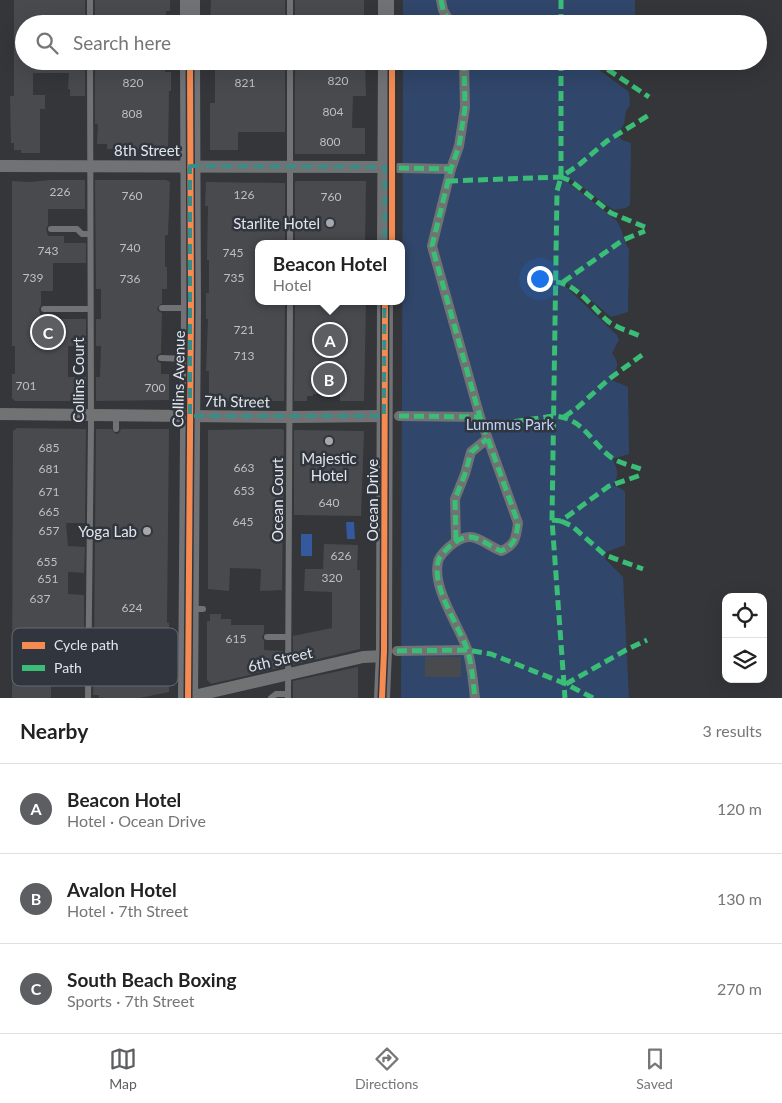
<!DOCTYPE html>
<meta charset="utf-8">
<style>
body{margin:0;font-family:Lato,sans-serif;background:#f2f2f2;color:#222}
.controls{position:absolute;right:15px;bottom:15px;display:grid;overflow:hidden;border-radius:10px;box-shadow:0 5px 20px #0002}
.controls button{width:45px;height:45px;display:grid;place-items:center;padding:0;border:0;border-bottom:1px solid #e0e0e0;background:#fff;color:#222;font:25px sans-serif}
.you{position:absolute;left:539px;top:278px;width:18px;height:18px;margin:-12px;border:4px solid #fff;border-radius:50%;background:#1a73e8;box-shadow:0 0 0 8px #1a73e833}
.badge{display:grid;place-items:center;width:32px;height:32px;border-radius:50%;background:#5d5e61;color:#fff;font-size:16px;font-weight:700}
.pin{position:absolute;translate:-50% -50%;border:2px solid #fff;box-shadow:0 1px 5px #0006}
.popup{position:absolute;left:255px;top:240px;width:150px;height:65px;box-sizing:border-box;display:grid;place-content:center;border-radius:10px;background:#fff;filter:drop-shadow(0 1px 4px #0005);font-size:16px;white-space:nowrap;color:#767676}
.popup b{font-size:19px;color:#222}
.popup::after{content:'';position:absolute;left:50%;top:100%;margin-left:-10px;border:10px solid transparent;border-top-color:#fff}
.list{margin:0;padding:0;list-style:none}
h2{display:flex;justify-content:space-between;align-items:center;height:65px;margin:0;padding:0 20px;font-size:21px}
h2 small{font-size:16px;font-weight:400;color:#767676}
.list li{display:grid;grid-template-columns:32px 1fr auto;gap:15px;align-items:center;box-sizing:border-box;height:90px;padding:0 20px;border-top:1px solid #e0e0e0}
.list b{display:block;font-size:19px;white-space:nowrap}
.list p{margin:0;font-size:16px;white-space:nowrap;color:#767676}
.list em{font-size:16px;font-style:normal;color:#767676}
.icon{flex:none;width:28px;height:28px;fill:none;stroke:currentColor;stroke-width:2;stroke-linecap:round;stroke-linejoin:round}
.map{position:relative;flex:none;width:782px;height:698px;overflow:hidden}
.search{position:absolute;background:#fff;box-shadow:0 5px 20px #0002;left:15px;right:15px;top:15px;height:55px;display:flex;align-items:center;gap:12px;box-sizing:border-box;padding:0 18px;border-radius:28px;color:#767676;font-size:19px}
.sheet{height:335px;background:#fff}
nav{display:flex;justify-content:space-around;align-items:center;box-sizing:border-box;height:70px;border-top:1px solid #e0e0e0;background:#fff;font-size:14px;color:#767676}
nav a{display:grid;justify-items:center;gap:2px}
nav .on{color:#5d5e61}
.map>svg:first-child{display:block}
</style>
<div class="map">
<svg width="782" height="698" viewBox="0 0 782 698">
<rect width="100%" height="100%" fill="#34363a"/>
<g fill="#30466a">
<rect x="403" y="0" width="232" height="24"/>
<path d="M403,61h184l42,31 1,13 -4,6 -2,13 -7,10 5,6 9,3 -1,62 -4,3 -12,2c-17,-10 -32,-26 -48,-33v4l50,39c8,10 5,18 13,29l-1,63 -17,5 -35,-29 -11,-5 -1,2 53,50 2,5 -7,13c9,13 5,15 -3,26l19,8 1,67 -16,5c4,11 7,15 0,26l9,4 3,3v53l-19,7 -1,7 18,18 6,121h-228z"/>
<path d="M600,61h35l1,8 -21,1z"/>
</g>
<g fill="#345a9d">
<path d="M346,522h8l1,17h-8z"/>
<rect x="301" y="534" width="11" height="22"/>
</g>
<g fill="#494a4e">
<path d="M14,0h71v24h-61v37h61v35h-15v-7h-2l1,-16h-36v22h12v14h-5v44h-19v-3h-7v-7h-3l-1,-47h4z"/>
<path d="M95,0h75v11h-4v13h-71z"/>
<path d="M211,0h74v24h-75z"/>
<path d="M295,0h69v17l-5,1v6h-64z"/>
<path d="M95,61h70v11h6v19h-2l-1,59 -61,-1v-5h-10l1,-20h-3z"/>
<path d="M215,61h70v71h-47v18h-28v-47h5z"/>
<path d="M295,61h70l1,35h-13l-1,32h13v26h-70z"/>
<path d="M50,180h35v29h-37v16l-2,4 2,7h16v7h22v20h-33v28h-12v14l-2,4 2,10h45v27h-18v31h18v24h-71l-3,-3v-24h3v-28h-3v-165l18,1z"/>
<path d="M95,180h71l4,2 -2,53h-3v32h2v22h-5v14l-5,5 1,3 4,2 -1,40 -4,2 -1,3 2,4 3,1v11h8v26l-73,1v-24h4l1,-31h-5v-27h5v-30h-5z"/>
<path d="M297,181h69l-1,63h-70v-62z"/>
<path d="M206,182l79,1v61h-26v57h26l-1,100h-75v-30h-3l2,-52h-2v-26h3v-33h-2l1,-54h-3z"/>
<path d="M295,301h71l-2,100h-24v-7h-27v2h-6v5h-13z"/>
<path d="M17,428l69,1 -1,94h-19l2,23 17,1 -1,26 -16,-1v22l16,1v55l-3,-1v28l-30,1v20h-39l1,-267z"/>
<path d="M96,429h15l5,5 3,-1 2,-4h48l-2,194h2v69l-29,6h-41v-3h-6l1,-17h5l1,-28h-6z"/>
<path d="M281,429l3,1 -2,160 -22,1 1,-22 -31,-1 -1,23 -21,-2v-159z"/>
<path d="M294,430l70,1 -3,85 -67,-1z"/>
<path d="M324,544l34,1 -1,25h3v79l-67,16v-29l39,-8v-36l-28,-1 1,-22h18z"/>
<path d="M210,614h11v5h10v6h33v8l-2,4 2,4v9l19,1v16l-72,17 -4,-4v-59h3z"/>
<rect x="425" y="657" width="36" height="20"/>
<path d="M358,667v31h-65v-17z"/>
</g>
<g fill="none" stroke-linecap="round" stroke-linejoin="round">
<g stroke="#707274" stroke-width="6">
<path d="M90,24v-24"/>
<path d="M290,24v-24"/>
<path d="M51,229h26l5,5h8"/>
<path d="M290,244v-183"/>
<path d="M162,308h25"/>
<path d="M44,309h46"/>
<path d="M161,358l27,1"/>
<path d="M116,429v-13"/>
<path d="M192,609h11"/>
<path d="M267,637h21"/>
<path d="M88,698l3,-272 -1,-365"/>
<path d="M271,698l5,-4h12"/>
<path d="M288,698l2,-397"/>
</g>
<g stroke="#707274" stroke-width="10">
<path d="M441,0l2,10 8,14"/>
<path d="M464,61l1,47 -6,38 -8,23 -19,77 48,171 38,106c-2,14 -2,22 -17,28 -21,-9 -29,-24 -52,-4 -4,4 -10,9 -11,15 -6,26 20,62 29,87 5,15 6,33 8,49"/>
<path d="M399,168l52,1"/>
<path d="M399,416l81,1"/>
<path d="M456,540l-1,-41 10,-25 6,-22 16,-13"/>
<path d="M397,651l70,-1"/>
</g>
<g stroke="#707274" stroke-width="12">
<path d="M0,166l385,1"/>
<path d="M0,414l290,3 94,-1"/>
<path d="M185,698l178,-41 21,-1"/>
</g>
<g stroke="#707274" stroke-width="16">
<path d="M386,24v-24"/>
<path d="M385,244l1,-183"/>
<path d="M382,698l2,-47 1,-350"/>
</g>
<g stroke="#707276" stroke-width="20">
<path d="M190,0v24"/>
<path d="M188,698l3,-390 -1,-247"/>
</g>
<g stroke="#3abd76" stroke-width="5" stroke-dasharray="10 5" stroke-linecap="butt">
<path d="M441,0l2,10 8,14"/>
<path d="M561,24v-24"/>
<path d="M464,61l1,47 -6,38 -8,23 -19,77 48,171 38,106c-2,14 -2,22 -17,28 -21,-9 -29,-24 -52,-4 -4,4 -10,9 -11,15 -6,26 20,62 29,87 5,15 6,33 8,49"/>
<path d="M561,61v116l-4,14 -5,329 13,178"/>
<path d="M595,61l54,36"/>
<path d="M399,168l52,1"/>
<path d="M448,181l113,-4"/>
<path d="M645,227l-34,-14 -40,-32 -10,-4 19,-13 27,-23 42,-26"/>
<path d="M556,282c20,1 38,28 53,40 10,7 23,10 33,15"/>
<path d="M563,282l60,-42 22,-9"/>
<path d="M399,416l81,1"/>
<path d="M564,417l13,-9 32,-29 33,-24"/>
<path d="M484,426l69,-10c30,1 38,27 59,42 8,5 20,8 29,11"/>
<path d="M552,520l9,1 48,-35 32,-11"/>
<path d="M561,521l11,5 33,29 38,14"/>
<path d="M456,540l-1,-41 10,-25 6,-22 16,-13"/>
<path d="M397,651l70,-1 24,4 75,30"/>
<path d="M593,698l-27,-14 60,-34 21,-10"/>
</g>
<g stroke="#30353e" stroke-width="9">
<g id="cycleway">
<path d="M392,244v-183"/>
<path d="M188,698l3,-390 -1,-247"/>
<path d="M382,698l2,-47 1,-350"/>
</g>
</g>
<use href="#cycleway" stroke="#f68b52" stroke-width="6"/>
</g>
<path fill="none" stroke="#398c87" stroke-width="4" stroke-dasharray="10 6" stroke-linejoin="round" d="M190,166l195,1 -1,249h-194z"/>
<g fill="#a5a8ad" stroke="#30353e" stroke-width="2">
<circle cx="330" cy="223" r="5"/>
<circle cx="329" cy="441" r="5"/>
<circle cx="147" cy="531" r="5"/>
</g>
<g text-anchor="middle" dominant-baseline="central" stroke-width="5" stroke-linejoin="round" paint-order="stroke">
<g font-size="12" fill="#bcbfc4">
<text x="338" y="80">820</text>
<text x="133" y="82">820</text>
<text x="245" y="82">821</text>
<text x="333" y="111">804</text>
<text x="132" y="113">808</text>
<text x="330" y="141">800</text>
<text x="60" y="191">226</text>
<text x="244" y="194">126</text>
<text x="132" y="195">760</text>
<text x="331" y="196">760</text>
<text x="130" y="247">740</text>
<text x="48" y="250">743</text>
<text x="233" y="252">745</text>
<text x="33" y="277">739</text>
<text x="234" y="277">735</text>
<text x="130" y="278">736</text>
<text x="244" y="329">721</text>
<text x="244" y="355">713</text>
<text x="26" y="385">701</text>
<text x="155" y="387">700</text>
<text x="49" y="447">685</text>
<text x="244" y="467">663</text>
<text x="49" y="468">681</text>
<text x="244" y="490">653</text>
<text x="49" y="491">671</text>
<text x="329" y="502">640</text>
<text x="49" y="511">665</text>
<text x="243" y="521">645</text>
<text x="49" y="530">657</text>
<text x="341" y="555">626</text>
<text x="47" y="561">655</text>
<text x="332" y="577">320</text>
<text x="48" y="578">651</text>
<text x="40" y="598">637</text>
<text x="132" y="607">624</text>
<text x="236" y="638">615</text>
</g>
<g font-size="15" fill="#e2e6eb" stroke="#30353e">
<text x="147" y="150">8th Street</text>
<text transform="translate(178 379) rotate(-89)">Collins Avenue</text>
<text transform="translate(78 380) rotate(-90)">Collins Court</text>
<text transform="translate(237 401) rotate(1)">7th Street</text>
<text transform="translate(277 500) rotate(-90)">Ocean Court</text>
<text transform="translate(372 500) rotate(-90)">Ocean Drive</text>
<text transform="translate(280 659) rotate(-13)">6th Street</text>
</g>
<g font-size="15" fill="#e2e6eb" stroke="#30353e" text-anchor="end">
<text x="320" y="223">Starlite Hotel</text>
<text x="329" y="458" text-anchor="middle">Majestic<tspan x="329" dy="17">Hotel</tspan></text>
<text x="137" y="531">Yoga Lab</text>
</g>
<g font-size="15" fill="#bcd4fd" stroke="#30353e">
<text x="510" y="424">Lummus Park</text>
</g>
</g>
<rect x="12" y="628" width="166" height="58" rx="8" fill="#30353e" stroke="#656a72" stroke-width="1"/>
<rect x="22" y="642" width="23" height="7" fill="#f68b52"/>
<rect x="22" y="665" width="23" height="6" fill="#3abd76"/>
<g font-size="14" fill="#e2e6eb">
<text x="54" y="650">Cycle path</text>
<text x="54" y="673">Path</text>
</g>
</svg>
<div class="controls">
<button><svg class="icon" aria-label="locate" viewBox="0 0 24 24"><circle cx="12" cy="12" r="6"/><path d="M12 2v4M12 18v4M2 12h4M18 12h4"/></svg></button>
<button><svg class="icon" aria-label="layers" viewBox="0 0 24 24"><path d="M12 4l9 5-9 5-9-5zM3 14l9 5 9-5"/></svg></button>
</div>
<div class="you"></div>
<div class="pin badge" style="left:330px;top:340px">A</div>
<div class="popup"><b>Beacon Hotel</b>Hotel</div>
<div class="pin badge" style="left:329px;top:379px">B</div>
<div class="pin badge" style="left:48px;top:332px">C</div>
<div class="search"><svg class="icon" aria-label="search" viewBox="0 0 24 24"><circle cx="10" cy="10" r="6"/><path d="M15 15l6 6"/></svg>Search here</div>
</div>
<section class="sheet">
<h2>Nearby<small>3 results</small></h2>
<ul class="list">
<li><span class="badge">A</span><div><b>Beacon Hotel</b><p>Hotel · Ocean Drive</p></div><em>120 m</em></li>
<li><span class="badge">B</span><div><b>Avalon Hotel</b><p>Hotel · 7th Street</p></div><em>130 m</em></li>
<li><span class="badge">C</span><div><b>South Beach Boxing</b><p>Sports · 7th Street</p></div><em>270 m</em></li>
</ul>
</section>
<nav>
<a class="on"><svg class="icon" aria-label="map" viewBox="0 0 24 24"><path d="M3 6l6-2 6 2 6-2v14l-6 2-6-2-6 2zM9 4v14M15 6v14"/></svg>Map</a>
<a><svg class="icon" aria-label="directions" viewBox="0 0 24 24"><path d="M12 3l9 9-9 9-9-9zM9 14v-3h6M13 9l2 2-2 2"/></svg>Directions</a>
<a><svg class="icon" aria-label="saved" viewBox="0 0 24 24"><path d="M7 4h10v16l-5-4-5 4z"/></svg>Saved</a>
</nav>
